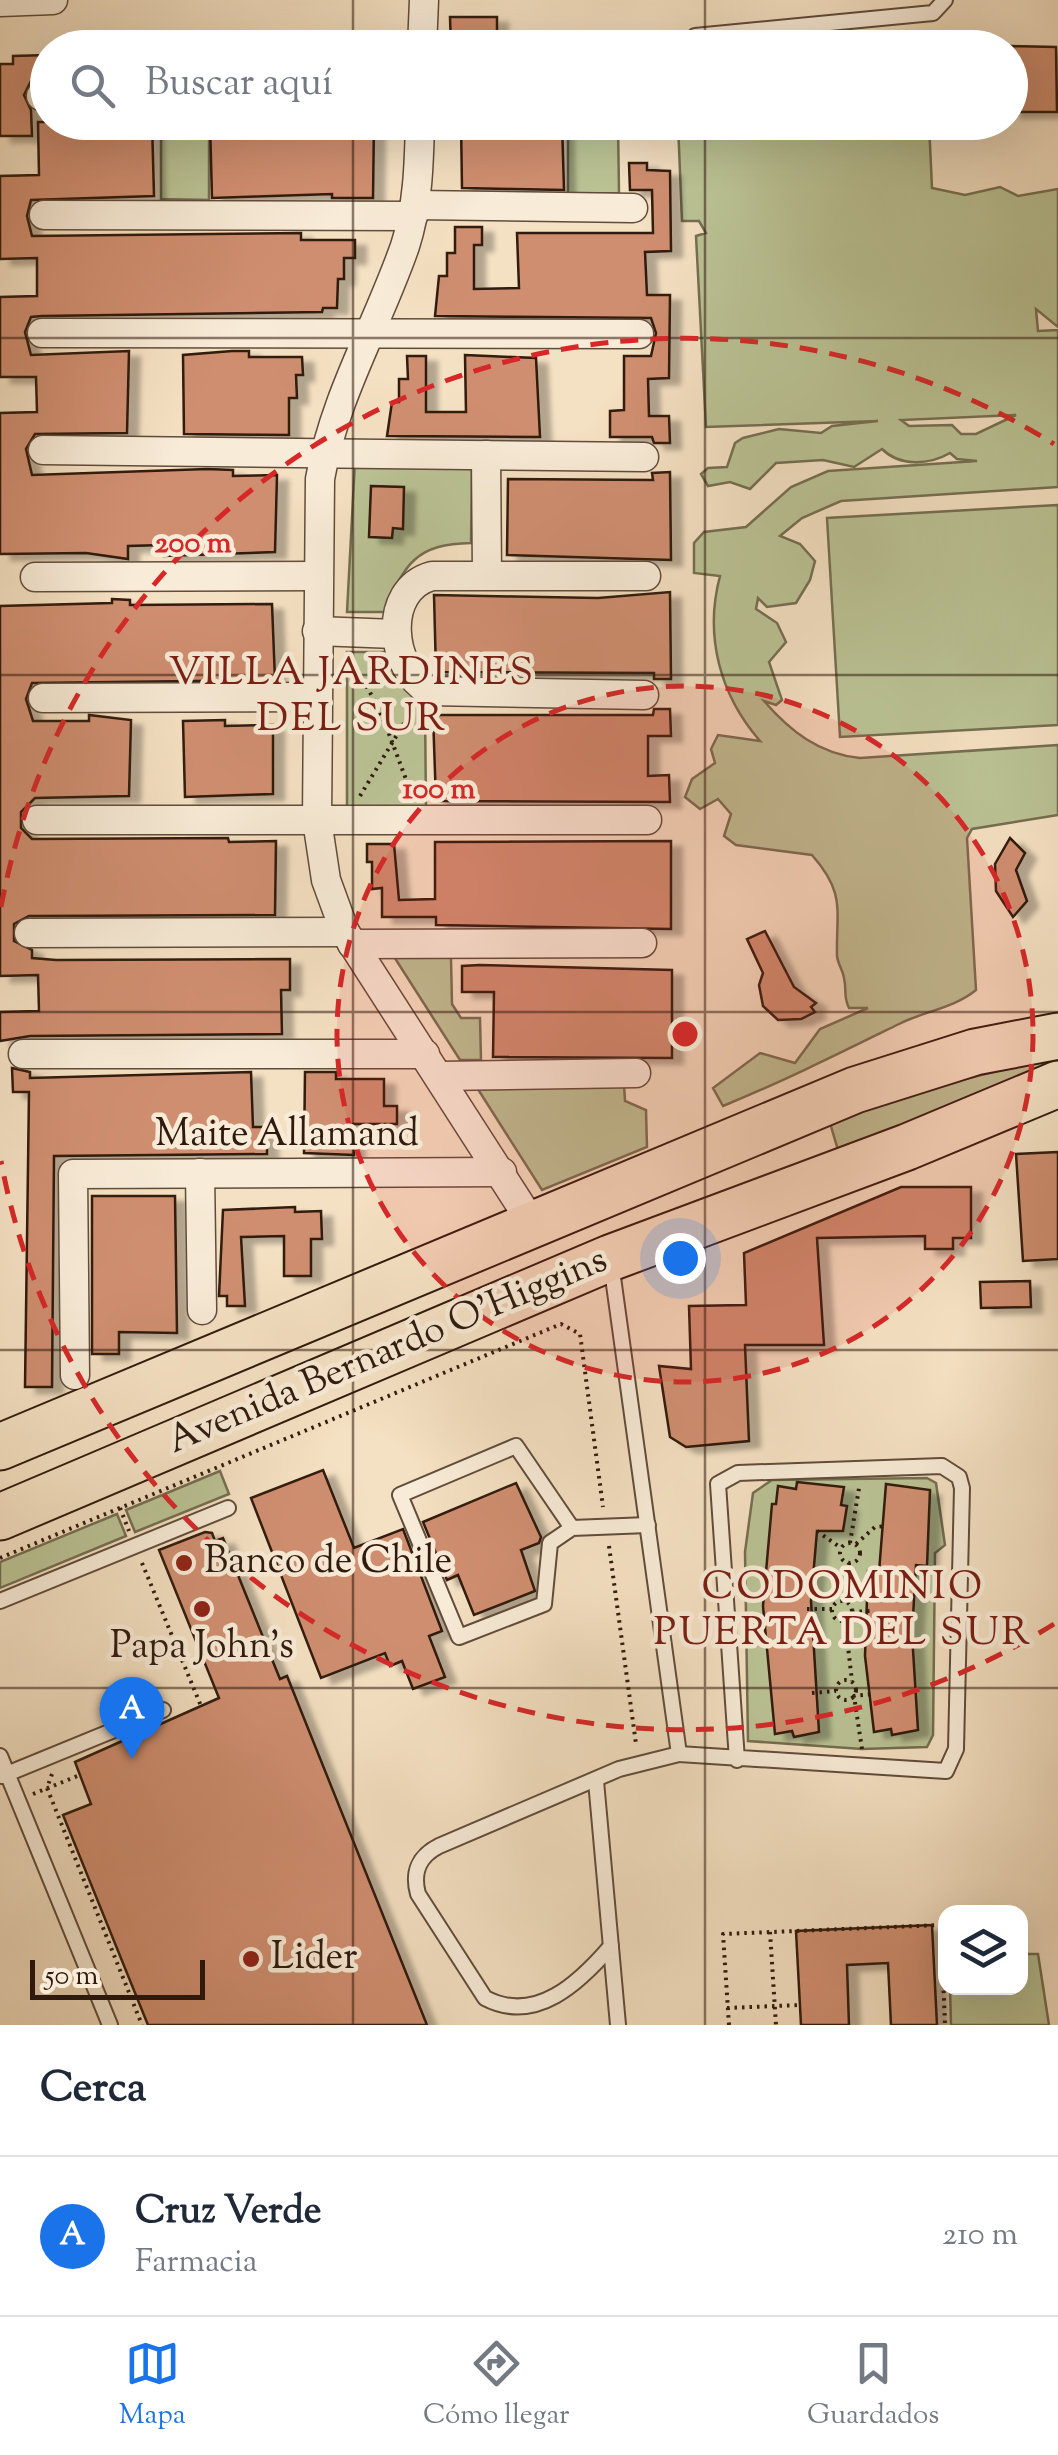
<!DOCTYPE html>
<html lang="es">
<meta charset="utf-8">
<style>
body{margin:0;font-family:"Sorts Mill Goudy",serif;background:#f2f2f3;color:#1f2937}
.controls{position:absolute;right:30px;bottom:30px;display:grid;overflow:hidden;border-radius:20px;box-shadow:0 10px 40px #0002}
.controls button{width:90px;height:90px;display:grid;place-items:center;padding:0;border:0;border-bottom:2px solid #e0e1e3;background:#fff;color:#1f2937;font:50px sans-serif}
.scale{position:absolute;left:30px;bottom:25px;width:175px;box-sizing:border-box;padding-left:10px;border:5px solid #301a0e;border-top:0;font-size:28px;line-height:35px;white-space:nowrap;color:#301a0e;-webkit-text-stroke:8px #f8ebd7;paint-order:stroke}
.you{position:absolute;left:680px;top:1258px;width:35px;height:35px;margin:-25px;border:8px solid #fff;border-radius:50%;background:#1a73e8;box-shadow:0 0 0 15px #1a73e833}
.badge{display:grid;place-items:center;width:65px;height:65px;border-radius:50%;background:#1a73e8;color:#fff;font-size:32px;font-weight:700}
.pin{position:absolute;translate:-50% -82px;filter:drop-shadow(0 2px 5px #0008)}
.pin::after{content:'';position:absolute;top:52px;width:35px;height:30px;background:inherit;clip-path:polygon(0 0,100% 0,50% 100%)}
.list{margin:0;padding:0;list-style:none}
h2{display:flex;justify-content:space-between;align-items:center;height:130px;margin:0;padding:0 40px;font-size:42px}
h2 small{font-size:32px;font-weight:400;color:#747a83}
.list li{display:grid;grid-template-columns:65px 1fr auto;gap:30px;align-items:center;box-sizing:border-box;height:160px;padding:0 40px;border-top:2px solid #e0e1e3}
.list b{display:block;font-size:38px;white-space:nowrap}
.list p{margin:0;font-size:32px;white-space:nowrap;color:#747a83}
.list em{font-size:32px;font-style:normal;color:#747a83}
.icon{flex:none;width:55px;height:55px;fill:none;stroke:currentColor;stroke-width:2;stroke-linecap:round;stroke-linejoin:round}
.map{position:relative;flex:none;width:1058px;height:2025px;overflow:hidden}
.search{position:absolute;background:#fff;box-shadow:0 10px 40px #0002;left:30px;right:30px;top:30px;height:110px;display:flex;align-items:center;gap:25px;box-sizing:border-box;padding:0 35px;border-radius:55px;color:#747a83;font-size:38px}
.sheet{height:290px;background:#fff}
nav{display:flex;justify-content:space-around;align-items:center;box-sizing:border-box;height:140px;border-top:2px solid #e0e1e3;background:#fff;font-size:28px;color:#747a83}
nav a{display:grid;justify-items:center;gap:5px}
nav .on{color:#1a73e8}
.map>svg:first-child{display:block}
</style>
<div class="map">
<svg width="1058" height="2025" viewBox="0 0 1058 2025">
<defs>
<filter id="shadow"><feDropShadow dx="11" dy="6" stdDeviation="2.5" flood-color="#0004"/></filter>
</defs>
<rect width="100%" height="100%" fill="#f4e0c2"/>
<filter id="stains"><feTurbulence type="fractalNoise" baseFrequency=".002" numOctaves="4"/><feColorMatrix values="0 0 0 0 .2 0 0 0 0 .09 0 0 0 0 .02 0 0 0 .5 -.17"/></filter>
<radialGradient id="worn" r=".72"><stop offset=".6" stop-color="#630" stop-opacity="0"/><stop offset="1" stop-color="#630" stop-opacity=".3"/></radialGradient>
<g fill="#bac294" stroke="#756e51" stroke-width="2.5" fill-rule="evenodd">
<path d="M161,123h48v77l-48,-1z"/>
<path d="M568,123h50l1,70 -51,1z"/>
<path d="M678,123h251l3,65 33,7 35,-8 18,9 40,-7v138l-22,-18 2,22 20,-1v157l-217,14 -39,17 -22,18 20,8 15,17 -5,19 -14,23 -29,4 -9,-9 -2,11 21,14 9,19 -17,20 13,38 -6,5 -12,-4c26,30 55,53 96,57l198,-13v70l-86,14 -5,9 9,152c-22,18 -51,21 -77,34 -59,29 -115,57 -176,82l-10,-18 47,-35 35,10 25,-34 48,-21h-19c-6,-12 -2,-17 -5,-30 -1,-8 -6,-13 -7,-22 -1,-47 9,-62 -25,-101l-76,-10 -12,-9 7,-22 -13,-15 -18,10 -15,-12 7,-18 23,-16 -4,-14 7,-14 42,6c-40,-46 -56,-105 -40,-165l-26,-3v-30l10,-11 42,-5 45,-40 37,-16 149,-10 -20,-2 -7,-6c-21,12 -50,14 -68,-4l-28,18 -31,-7 -47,3 -26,26 -20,-7 -22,4 -7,-12 7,-6 19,-1 8,-24 8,-5 36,-9 42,4 11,-7 46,-5 -172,6 -10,-191 10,-3 -7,-12h-17zM1016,415l-40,19h-15l-9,-9 -43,1 -8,-6z"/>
<path d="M355,461l117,2 -1,80c-54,1 -67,20 -86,69h-38z"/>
<path d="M1058,505v220l-218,12 -13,-219z"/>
<path d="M347,652h39l13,30 26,23 1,106 -79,-1z"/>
<path d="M391,952h48l12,6 1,46 9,14h19l1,42h-21z"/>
<path d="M1058,1056l-45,27 -175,67 -8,-27 82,-31z"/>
<path d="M474,1083l150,1 1,17 21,9 1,37 -105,43z"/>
<path d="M220,1471l9,23 -94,38 -9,-22z"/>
<path d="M927,1478l9,5 9,62 -10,8 -2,182 -6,12 -65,2 -114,-8 -3,-189 8,-59 19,-13z"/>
<path d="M117,1514l9,22 -126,52v-26z"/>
<path d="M1021,1954h17l11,71h-98l-1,-37h70z"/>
</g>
<g fill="#cf8e6f" stroke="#301a0e" stroke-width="2.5" filter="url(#shadow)">
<path d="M450,17h47v31h-46z"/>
<path d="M1010,46l46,1 1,65h-47z"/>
<path d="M48,55v23l-17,3 -7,14 7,15 1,26h-32v-72h13v-8z"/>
<path d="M38,122h114l2,74 -123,4 -4,16 5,20 269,-3v7h54v18h-11v21h-6l-1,29h-14l-1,4 -280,4 -11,1 -6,15 6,23 98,-4 -2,82 -92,1 -9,15 6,26 175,-6 26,1v6l44,-1 -2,77 -111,4v-11l-36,1v13l-42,-6 -86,1v-141l37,-1 -1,-35h-36v-80l37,-1v-38l-37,1v-83l39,-1z"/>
<path d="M210,122h164l-1,76h-41v-4l-120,4z"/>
<path d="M461,122h101l2,68 -102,-2z"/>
<path d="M629,163h18v7l23,1 1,80 -26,1 2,43h23l-1,83 -21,1 1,37h20l1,27h-16l-2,-6h-42v-26l14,-1v-54h27l5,-23 -5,-15 -216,-2 4,-40h8v-23h8v-26h27v18h-8v44l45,-1 -2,-55h136l-1,-43h-22z"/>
<path d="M232,351h17v6h53l1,18h-7l1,23h-8v37l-105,-1 -1,-79z"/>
<path d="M465,355l71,3 4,79 -153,-1 5,-34h7v-23h9l-1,-23h19v56h40z"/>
<path d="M670,472l1,88 -164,-5 1,-76 145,1 -1,-7z"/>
<path d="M371,486l33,1 -1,42 -10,-1 -1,10 -23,-1z"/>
<path d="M670,592l1,87h-17v-6l-218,-1 -2,-77 164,3z"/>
<path d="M112,599l18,1v5l142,-1 3,76 -243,3 -6,16 7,22h56v-6l42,5 -2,76 -94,2 -14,14v16l11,11 196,-1 1,4 47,-1 -1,74 -246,1 -15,8v17l18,9v8l24,2 234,-1v31h-9l1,44 -252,2 -30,5v-29l39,-1 -1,-36 -38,1v-370l112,-3z"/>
<path d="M654,709h16l1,27h-23v40l21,-1 1,27 -234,-1 -3,-86h220z"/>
<path d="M225,720v6l48,-1v69l-88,3 -2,-76z"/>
<path d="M1010,838l15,15 -9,17 11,31 -14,16 -17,-26 -1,-27z"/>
<path d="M671,841v88l-235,-4v-8h-54v-29l-10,1v-27h-5v-18h27l5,56 36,-1v-57z"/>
<path d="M765,931l29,56 22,16 -5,4 4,5 -14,7 -23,1 -15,-14 -4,-21 4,-12 -16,-34z"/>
<path d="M480,965l192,5v88l-179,-1 1,-65h-32v-26z"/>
<path d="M12,1068l18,4v6l221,-6 2,55h14v27l-213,2 -2,231h-27l4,-295h-16z"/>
<path d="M305,1072h31v7h48v27h13v18h-44l1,31 -50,-2z"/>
<path d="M1058,1152v107l-35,2 -7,-107z"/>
<path d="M901,1187h70v51h-18v11h-28v-13l-108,2 7,107h-79l4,96 -63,6 -16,-10 -11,-71 32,3 -2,-63 57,-1 -2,-52z"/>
<path d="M92,1196h83l2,137 -58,-1v22h-27z"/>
<path d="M295,1207v5l26,-1 1,28h-11v37h-27v-40l-43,1 4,69h-18v-10h-8l4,-86z"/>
<path d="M1030,1281l1,26 -50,1 -1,-26z"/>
<path d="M323,1470l31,78 49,-19 39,102 -13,5 16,41 -32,12 -11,-28 -12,5 -5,-13 -64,25 -70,-180z"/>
<path d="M797,1482l47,5 -3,18 6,1 -4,25h-26l-6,70 8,131 -25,5 -2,-6 -17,3 -12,-128 9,-102h4l2,-18 18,3z"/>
<path d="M516,1483l25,54 -2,6 -18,7 14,41 -61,24 -16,-40 -11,5 -24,-58z"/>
<path d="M886,1484l44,6 -3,76 -11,-1 -4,69 6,96 -26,5 -1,-6 -17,3 -9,-76 3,-85 11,1z"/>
<path d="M205,1532l7,1 3,8 8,-3 57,141 7,-3 140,349h-279l-85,-210 28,-11 -16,-42 144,-64 -60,-148z"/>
<path d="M932,1925l5,100h-46l-3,-62 -41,2 2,60h-48l-5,-94z"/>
</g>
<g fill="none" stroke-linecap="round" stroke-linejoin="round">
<g stroke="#614c3b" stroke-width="18">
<g id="lane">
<path d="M695,36l238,-23 12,-13"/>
<path d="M611,1263l68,491 -60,15 -180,77c-20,10 -27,26 -21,48l67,104c51,27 95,-16 126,-52"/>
<path d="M572,1528l-22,15 -6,61 -85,33 -59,-142 116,-49 56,82 76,-3"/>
<path d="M0,1601l228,-93"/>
<path d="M679,1754l267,17 10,-22 6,-261 -3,-11 -17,-11 -204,7 -20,11 19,276"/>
<path d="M0,1756l110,269"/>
<path d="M2,1776l161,-66"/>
<path d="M596,1781l22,244"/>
</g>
</g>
<g stroke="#614c3b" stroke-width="31">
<g id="street">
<path d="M0,2l53,-2"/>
<path d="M422,48l2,-48"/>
<path d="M41,96h7"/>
<path d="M420,122c-1,42 -2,84 -15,124 -27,78 -71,151 -85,233l-3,341 9,60 19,52 187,291"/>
<path d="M415,205l218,3"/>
<path d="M44,215l369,1"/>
<path d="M42,333l597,1"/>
<path d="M43,450l601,7"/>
<path d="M486,455l1,120"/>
<path d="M35,577l283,-1"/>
<path d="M317,631l78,3"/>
<path d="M644,695l-215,-4c-39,-22 -48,-101 3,-115h214"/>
<path d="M43,698l273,-1"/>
<path d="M37,820h610"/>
<path d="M29,933l316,-1"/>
<path d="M352,944l290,-1"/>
<path d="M23,1054h402"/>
<path d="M440,1076l196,-3"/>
<path d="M200,1173l2,137"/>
<path d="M75,1375l-2,-201 429,-2"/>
</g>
</g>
<g stroke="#301a0e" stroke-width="49">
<g id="primary">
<path d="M0,1447l855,-357 120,-38 83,-16"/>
<path d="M0,1517l610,-259 297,-111 151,-63"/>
</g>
</g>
<g stroke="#301a0e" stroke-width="4" stroke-dasharray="2.5 5" stroke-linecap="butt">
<path d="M344,656c37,41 47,88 68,138"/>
<path d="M365,682l19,-4"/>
<path d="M360,796l52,-86"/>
<path d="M120,1508l9,23"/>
<path d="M817,1531l24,17"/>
<circle cx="850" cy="1553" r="10"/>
<path d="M850,1543l9,-55"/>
<path d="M856,1544l19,-17 12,-1"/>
<path d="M609,1546l27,198"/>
<path d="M0,1558l561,-234 19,10 23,173"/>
<path d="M142,1563l59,143"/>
<circle cx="842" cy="1611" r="10"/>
<path d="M845,1602l4,-39"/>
<path d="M807,1609h25"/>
<path d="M852,1612l19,-1"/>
<path d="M845,1621l7,60"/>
<circle cx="846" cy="1690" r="10"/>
<path d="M812,1693l24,-2"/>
<path d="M862,1749l-8,-53 19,-2"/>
<path d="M52,1774l-5,14 95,237"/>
<path d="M33,1794l47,-19"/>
<path d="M770,1932l6,93"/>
<path d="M727,2008l73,-3"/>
<path d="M729,2025l-6,-91 218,-9 4,100"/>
</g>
<use href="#lane" stroke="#f8ebd7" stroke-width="14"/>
<use href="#street" stroke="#f8ebd7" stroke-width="28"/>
<use href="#primary" stroke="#f4e0c2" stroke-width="45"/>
</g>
<path fill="none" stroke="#301a0e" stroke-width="2.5" stroke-opacity="0.55" d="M353,0v48M705,0v48M353,122v1903M705,122v1903M0,338h1058M0,675h1058M0,1012h1058M0,1350h1058M0,1688h1058"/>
<circle cx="685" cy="1034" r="348" fill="#d62828" fill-opacity=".12"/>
<g fill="none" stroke="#d62828" stroke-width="5" stroke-dasharray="18 12">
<circle cx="685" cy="1034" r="348"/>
<path d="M1054 1624A696 696 0 0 1 1 1161M1 907A696 696 0 0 1 1054 444"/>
</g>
<g fill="#8f2418" stroke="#f8ebd7" stroke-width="4">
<circle cx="184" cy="1563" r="10"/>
<circle cx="202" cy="1609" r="10"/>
<circle cx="251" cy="1959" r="10"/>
</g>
<g text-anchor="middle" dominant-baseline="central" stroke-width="9" stroke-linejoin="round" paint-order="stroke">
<g font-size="38" fill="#301a0e" stroke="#f8ebd7">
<text x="287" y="1136">Maite Allamand</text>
<text transform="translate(388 1352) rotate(-23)">Avenida Bernardo O'Higgins</text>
</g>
<g font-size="38" fill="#301a0e" stroke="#f8ebd7" text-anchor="start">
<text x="204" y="1563">Banco de Chile</text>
<text x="202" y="1648" text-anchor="middle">Papa John's</text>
<text x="271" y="1959">Lider</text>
</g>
<g font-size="40" letter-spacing="2.5" fill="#7a1f14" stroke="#f8ebd7">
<text x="352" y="674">VILLA JARDINES<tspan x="352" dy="46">DEL SUR</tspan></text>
<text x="843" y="1588">CODOMINIO<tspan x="843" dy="46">PUERTA DEL SUR</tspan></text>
</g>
</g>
<circle cx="685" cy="1034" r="15" fill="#d62828" stroke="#f8ebd7" stroke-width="5"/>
<g font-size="30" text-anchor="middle" font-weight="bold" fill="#d62828" stroke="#f8ebd7" stroke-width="9" stroke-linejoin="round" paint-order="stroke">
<text x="193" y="552">200 m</text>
<text x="439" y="798">100 m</text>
</g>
<rect width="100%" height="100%" filter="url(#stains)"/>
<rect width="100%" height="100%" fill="url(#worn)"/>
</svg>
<div class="controls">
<button><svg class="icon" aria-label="layers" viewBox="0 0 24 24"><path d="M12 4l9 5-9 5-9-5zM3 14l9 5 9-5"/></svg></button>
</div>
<div class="scale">50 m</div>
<div class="you"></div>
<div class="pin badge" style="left:132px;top:1759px">A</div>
<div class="search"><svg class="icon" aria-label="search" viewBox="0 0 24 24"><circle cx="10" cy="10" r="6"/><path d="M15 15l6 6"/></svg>Buscar aquí</div>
</div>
<section class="sheet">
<h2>Cerca<small></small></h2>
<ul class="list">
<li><span class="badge">A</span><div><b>Cruz Verde</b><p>Farmacia</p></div><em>210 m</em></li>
</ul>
</section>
<nav>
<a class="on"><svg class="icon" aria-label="map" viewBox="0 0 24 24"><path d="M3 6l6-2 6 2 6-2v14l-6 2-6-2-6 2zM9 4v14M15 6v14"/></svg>Mapa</a>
<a><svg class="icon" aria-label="directions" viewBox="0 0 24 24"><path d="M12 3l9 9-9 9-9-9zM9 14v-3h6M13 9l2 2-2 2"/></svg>Cómo llegar</a>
<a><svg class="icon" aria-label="saved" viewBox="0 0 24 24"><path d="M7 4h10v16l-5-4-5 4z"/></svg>Guardados</a>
</nav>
